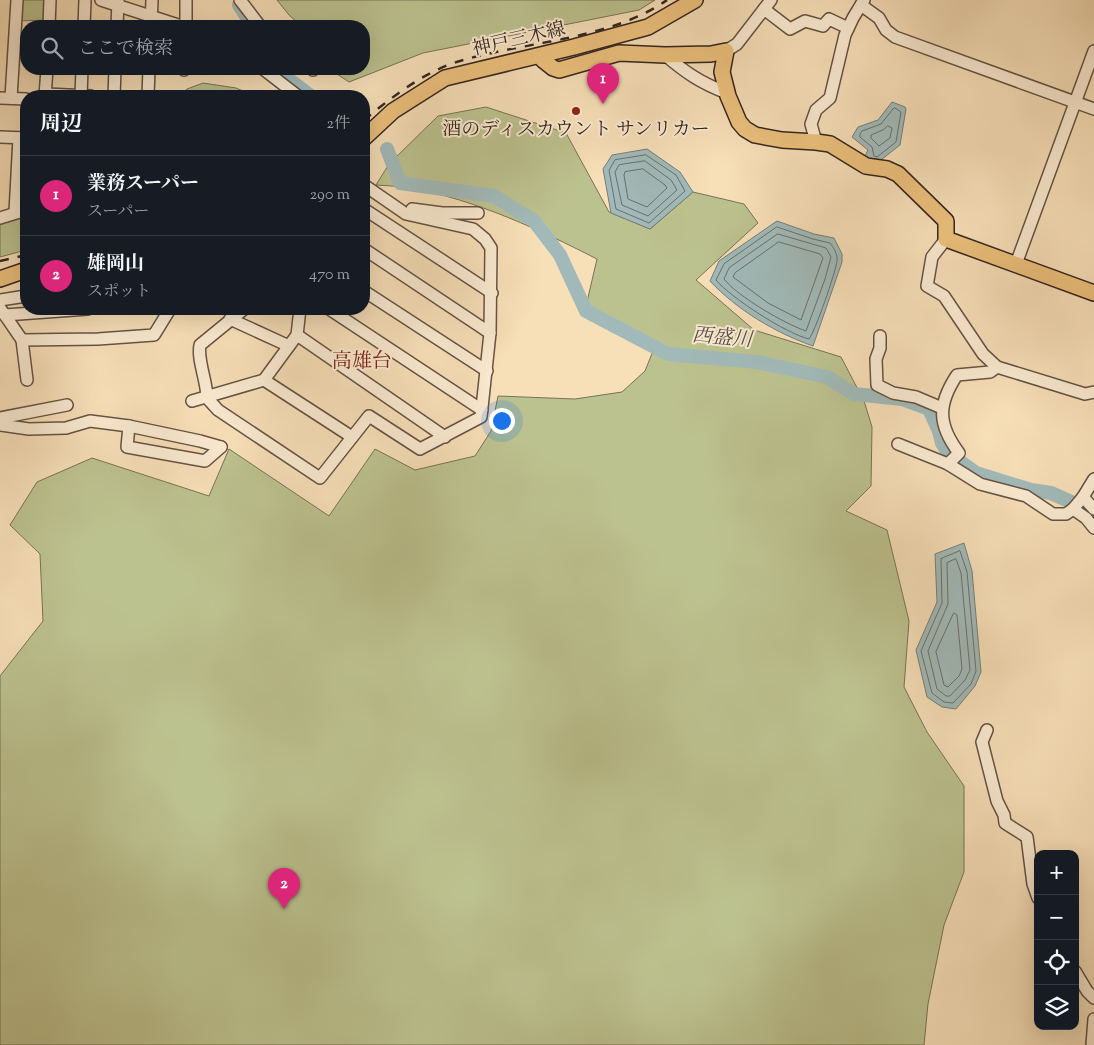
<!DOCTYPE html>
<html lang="ja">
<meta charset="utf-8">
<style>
body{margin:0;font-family:"Sorts Mill Goudy","Noto Serif JP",serif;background:#20242c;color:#f1f3f6}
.controls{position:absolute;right:15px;bottom:15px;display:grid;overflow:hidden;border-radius:10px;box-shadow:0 5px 20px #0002}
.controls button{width:45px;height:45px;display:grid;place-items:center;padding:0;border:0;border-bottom:1px solid #363941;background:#171b24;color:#f1f3f6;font:25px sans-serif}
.you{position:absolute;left:501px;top:420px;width:18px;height:18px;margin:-12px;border:4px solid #fff;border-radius:50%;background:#1a73e8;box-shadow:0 0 0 8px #1a73e833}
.badge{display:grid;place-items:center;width:32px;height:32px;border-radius:50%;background:#db2777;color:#fff;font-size:16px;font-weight:700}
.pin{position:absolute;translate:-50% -41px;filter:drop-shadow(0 1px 2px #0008)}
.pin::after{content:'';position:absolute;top:26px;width:18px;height:15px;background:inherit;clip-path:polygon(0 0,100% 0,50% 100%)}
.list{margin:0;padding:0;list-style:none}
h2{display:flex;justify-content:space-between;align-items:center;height:65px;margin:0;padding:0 20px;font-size:21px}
h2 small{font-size:16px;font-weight:400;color:#9ea1a6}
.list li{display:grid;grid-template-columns:32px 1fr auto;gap:15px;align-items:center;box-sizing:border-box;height:80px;padding:0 20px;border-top:1px solid #363941}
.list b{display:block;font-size:19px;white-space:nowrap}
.list p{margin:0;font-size:16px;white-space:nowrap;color:#9ea1a6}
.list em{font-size:16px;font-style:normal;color:#9ea1a6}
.icon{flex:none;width:28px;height:28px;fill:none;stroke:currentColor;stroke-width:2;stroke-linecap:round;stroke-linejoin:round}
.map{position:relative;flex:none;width:1094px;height:1045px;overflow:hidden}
.search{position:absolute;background:#171b24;box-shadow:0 5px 20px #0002;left:20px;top:20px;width:350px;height:55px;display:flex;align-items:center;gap:12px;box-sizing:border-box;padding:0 18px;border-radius:20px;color:#9ea1a6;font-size:19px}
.panel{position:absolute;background:#171b24;box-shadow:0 5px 20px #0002;left:20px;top:90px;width:350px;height:225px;border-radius:20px}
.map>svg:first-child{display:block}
</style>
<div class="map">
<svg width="1094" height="1045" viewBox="0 0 1094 1045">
<rect width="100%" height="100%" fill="#f7dfb8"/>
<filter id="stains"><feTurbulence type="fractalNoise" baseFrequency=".004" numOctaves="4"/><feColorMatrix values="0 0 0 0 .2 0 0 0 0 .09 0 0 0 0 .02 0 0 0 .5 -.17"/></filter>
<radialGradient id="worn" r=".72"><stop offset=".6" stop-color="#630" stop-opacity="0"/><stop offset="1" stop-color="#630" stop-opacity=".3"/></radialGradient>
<g fill="#bcc28f" stroke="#787356">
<path d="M17,0h33l-1,20 -33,1z"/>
<path d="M277,0h378l-16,10 -216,43 -74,29 -12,-8 -2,-5h29v-43h-63l-12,-11z"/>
<path d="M203,83l33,5 19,8h-75l7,-7z"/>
<path d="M486,107l80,26 43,79 41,17 43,-37 51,12 14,19 -62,57 58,50 87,27 23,44 8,26 -1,59 -25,25 41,19 22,91 -5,66 23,45 37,54v86l-20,53 -16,79 -4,41h-924v-369l43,-55 -3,-67 -30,-29 27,-43 55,-24 117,38 20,-47 100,67 46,-67 40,21 60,-14 16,-25 7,-35 77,3 47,-7 23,-21 8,-20 -67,-45 11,-47c-59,-30 -121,-59 -186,-71 -11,-2 -23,-2 -35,-3l13,-21 49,-48z"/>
<path d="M26,214v36l-26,7v-34z"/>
</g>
<g fill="#a1bab9" stroke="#757e7b">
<path d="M892,102l13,5 1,2 -6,36 -23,18 -13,-5 4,-8 -16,-13 6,-10 20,-7z"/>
<path d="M647,149l33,23 13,20 -43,37 -39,-16 -8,-44 9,-14z"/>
<path d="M777,221l37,13 20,4 8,16v8l-29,84c-37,-13 -76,-36 -103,-65l9,-20z"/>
<path d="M964,543l8,28 9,101 -6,14 -19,23 -14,-2 -15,-10 -11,-47 21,-48 -2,-48z"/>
</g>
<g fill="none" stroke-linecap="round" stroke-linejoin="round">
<g stroke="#6a6f6c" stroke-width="1">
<path d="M895,108l6,4 -5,30 -19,15 -3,-1 -2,-9 -12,-10v-3l2,-3 19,-7 12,-15z"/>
<path d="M888,126l4,2 -2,10 -11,8 -8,-8v-3l12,-5z"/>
<path d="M646,155l30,20 9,16 -36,32 -33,-14 -7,-39 6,-10z"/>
<path d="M645,161l26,19 6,10 -29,26 -26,-11 -7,-33 4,-7z"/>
<path d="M643,169l22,16 2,3 -20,19 -19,-8 -4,-24 1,-3z"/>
<path d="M777,227l36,12 17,4c3,4 8,11 7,18 -1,10 -22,71 -28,78 -22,-5 -78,-41 -93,-59l8,-16z"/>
<path d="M778,234l48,14 5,9 -6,22 -19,52c-21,-7 -69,-35 -82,-52l5,-11z"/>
<path d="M779,242l41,12 3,4 -22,62 -33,-17 -35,-26 2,-4z"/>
<path d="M960,551l7,21 9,99 -5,13 -18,19 -9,-1 -12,-9 -11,-42 21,-48 -1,-44z"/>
<path d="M956,559l5,14 9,97 -5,10 -15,16h-4l-9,-7 -9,-38 20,-47 -1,-41z"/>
<path d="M954,613l3,2 5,54 -3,7 -11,11 -4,-2 -8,-33z"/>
</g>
<g stroke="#a1bab9" stroke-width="14">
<path d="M239,5l9,14v7"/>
<path d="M275,69l36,27"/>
<path d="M387,149l13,34 94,13 40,25 26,34 26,56 82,43 89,8 70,15 27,17 48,5 27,10 10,22 3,12 6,10 28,20 55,17 20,3 29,13 14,12"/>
</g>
<g stroke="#655344" stroke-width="14">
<g id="minor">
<path d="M101,0l80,26"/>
<path d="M186,0v26"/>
<path d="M240,0l20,26"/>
<path d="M861,5l18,13 7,12 9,7 199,72"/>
<path d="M764,9l26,20 15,-8 18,5 6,-7 19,9"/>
<path d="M49,26l1,-26"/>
<path d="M84,26l1,-26"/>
<path d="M117,26l1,-25"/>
<path d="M151,26l1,-26"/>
<path d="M726,51l11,-7 34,-44"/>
<path d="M665,55c21,18 36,28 62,38"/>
<path d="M263,69l35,27"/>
<path d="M312,69l1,1"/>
<path d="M184,70v-1"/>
<path d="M46,94l45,2"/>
<path d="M45,96l2,-27"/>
<path d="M81,96l1,-27"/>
<path d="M114,96l1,-27"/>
<path d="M148,96l1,-27"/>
<path d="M0,98l26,1"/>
<path d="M11,98l6,-98"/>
<path d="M0,137l26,1"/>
<path d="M816,142l-5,-18 5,-14 14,-12 15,-63 8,-17 11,-18"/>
<path d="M364,209l128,84"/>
<path d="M412,209l30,4h36"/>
<path d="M15,212l4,-74"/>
<path d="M0,218l26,-8"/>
<path d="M946,239l-14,18 -5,29 17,10 39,58 14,13 88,27 9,-2"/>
<path d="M364,249l126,84"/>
<path d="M1016,264l78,-213"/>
<path d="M364,291l123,80"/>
<path d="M0,300l26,-4"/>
<path d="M0,308l22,32 76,-1 56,-4 16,-26"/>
<path d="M244,309l-44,36c-3,15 7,36 7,53l11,12 102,68 49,-62 51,33 61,-32 9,-84 1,-85 -6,-9 -12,-10 -67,-15 -42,-29"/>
<path d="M329,309l153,101"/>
<path d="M5,315l83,-6"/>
<path d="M230,319l59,27"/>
<path d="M297,335l148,102"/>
<path d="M880,336v12l-4,11 1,26 16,8 23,4 26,11"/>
<path d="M22,340l5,40"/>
<path d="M264,380l88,57"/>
<path d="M192,401l72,-21 33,-45 3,-26"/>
<path d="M0,418l67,-13"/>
<path d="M0,425l29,4 37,-1 24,-7 39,5 71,15 21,6"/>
<path d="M129,426l-2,21 78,14 16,-14"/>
<path d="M898,444l50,20 32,20 46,12 27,18h13l7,-5 10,-12 11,-18"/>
<path d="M948,464l11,-11c-21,-28 -22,-48 -2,-78l33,-3 7,-5"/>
<path d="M1083,497l11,12"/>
<path d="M1073,509l13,9 8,10"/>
<path d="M987,730l-5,12 15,59 7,14 1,8 22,14 6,47 5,14"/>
<path d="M1075,971l12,20 7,7"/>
<path d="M1092,1045l2,-26"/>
</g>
</g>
<g stroke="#34241e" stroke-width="18">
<g id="major">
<path d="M543,60l10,8 6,2 60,-17 46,2 46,-1 15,-3 -4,21 6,24 11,26 6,7 10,6 27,5 34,2 14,2 36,22 21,3 11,5 48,47v18l148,54"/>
<path d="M364,138l29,-27 52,-33 129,-31 74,-20 47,-27"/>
<path d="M0,279l26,-9"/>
</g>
</g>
<use href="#minor" stroke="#faead1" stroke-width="11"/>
<use href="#major" stroke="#ecc07c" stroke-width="15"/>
<g stroke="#34241e" stroke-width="2.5" stroke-dasharray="9 9" stroke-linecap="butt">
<path d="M364,120c28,-23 61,-49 96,-59 67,-20 150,-21 207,-61"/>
<path d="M0,261l26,-6"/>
</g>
</g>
<circle fill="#8f2418" stroke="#faead1" stroke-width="2" cx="576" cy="111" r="5"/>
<g text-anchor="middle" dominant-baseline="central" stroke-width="4" stroke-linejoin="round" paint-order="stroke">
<g font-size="19" fill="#34241e" stroke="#faead1">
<text transform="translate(519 40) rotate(-13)">神戸三木線</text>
</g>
<g font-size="19" fill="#34241e" stroke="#faead1">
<text x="576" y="130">酒のディスカウント サンリカー</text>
</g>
<g font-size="20" font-style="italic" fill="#55514c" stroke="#faead1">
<text transform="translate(722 339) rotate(5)">西盛川</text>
</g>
<g font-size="20" fill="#7a1f14" stroke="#faead1">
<text x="362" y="362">高雄台</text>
</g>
</g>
<rect width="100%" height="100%" filter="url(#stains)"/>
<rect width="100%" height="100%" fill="url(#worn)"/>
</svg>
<div class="controls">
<button>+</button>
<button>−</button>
<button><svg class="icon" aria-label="locate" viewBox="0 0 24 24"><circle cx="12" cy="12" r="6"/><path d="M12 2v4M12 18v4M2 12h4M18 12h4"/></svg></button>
<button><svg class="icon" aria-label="layers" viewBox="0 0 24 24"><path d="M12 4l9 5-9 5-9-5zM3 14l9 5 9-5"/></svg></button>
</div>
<div class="you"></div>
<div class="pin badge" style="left:603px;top:104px">1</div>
<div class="pin badge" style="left:284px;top:909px">2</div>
<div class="search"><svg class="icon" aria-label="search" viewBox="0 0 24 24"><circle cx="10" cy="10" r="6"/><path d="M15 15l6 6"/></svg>ここで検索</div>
<section class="panel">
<h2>周辺<small>2件</small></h2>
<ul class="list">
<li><span class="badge">1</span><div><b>業務スーパー</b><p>スーパー</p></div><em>290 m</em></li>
<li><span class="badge">2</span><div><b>雄岡山</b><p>スポット</p></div><em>470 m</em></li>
</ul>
</section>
</div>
